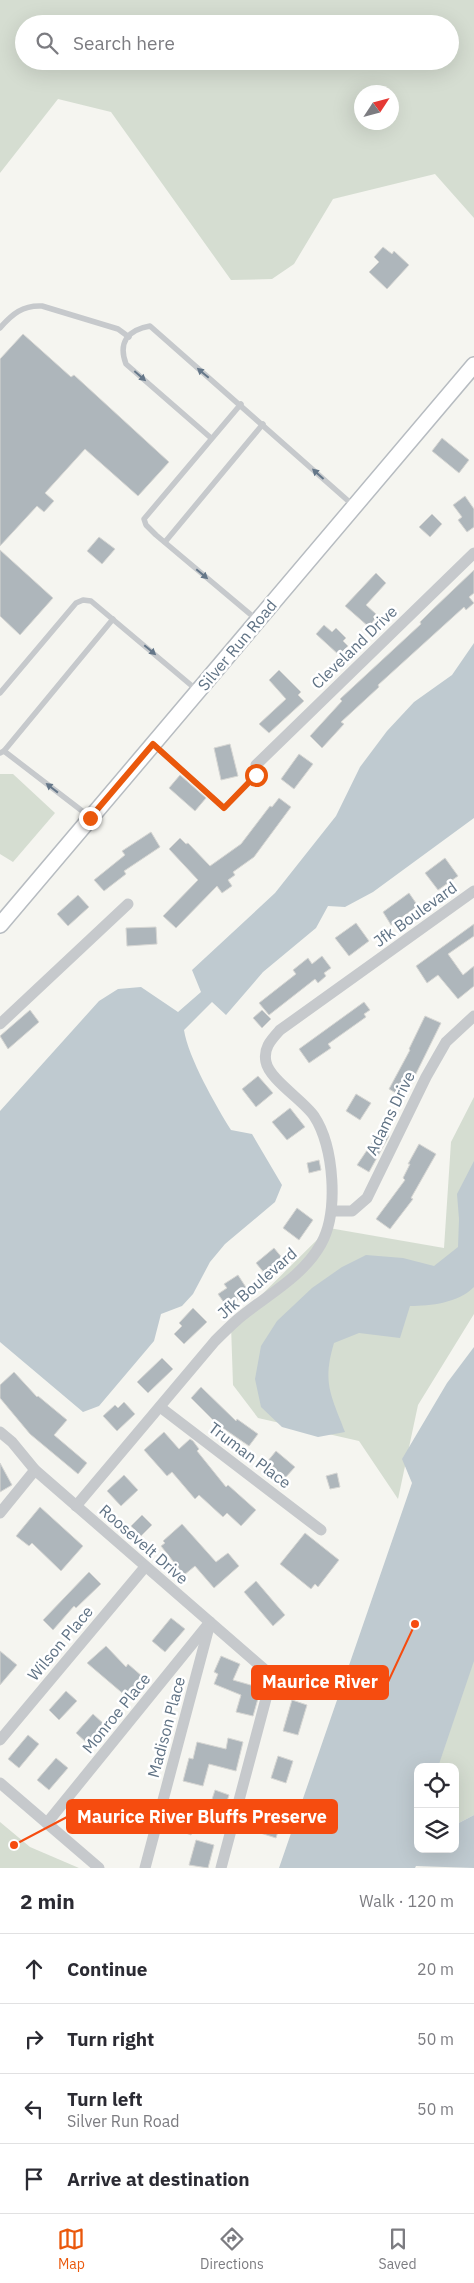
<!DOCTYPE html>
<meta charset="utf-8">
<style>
body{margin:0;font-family:"IBM Plex Sans",sans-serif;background:#f7f7f7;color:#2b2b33}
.controls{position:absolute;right:15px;bottom:15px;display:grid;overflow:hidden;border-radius:10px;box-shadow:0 5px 20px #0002}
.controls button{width:45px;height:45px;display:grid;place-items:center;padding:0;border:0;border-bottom:1px solid #e1e1e2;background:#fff;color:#2b2b33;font:25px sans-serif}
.compass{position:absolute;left:354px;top:85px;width:45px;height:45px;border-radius:50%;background:#fff;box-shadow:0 5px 20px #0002;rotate:54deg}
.stop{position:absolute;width:15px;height:15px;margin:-11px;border:4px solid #ea580c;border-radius:50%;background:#fff}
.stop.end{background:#ea580c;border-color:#fff;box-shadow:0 1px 5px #0008}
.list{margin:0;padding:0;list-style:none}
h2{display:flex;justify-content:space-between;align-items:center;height:65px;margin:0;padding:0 20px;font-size:21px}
h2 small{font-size:16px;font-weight:400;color:#7c7c81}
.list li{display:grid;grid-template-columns:32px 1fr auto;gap:15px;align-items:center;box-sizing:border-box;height:70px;padding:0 20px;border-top:1px solid #e1e1e2}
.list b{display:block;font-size:19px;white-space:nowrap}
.list p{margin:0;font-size:16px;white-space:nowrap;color:#7c7c81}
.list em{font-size:16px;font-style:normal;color:#7c7c81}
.icon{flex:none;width:28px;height:28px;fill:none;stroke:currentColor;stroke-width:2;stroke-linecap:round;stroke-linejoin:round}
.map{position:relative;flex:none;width:474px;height:1868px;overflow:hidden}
.search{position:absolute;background:#fff;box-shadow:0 5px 20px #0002;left:15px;right:15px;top:15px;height:55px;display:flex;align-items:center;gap:12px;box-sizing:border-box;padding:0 18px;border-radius:28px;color:#7c7c81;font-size:19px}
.sheet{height:345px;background:#fff}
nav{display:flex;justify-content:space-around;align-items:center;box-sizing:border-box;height:70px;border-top:1px solid #e1e1e2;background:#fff;font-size:14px;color:#7c7c81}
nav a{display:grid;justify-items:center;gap:2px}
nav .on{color:#ea580c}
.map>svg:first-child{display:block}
</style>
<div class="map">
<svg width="474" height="1868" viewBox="0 0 474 1868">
<rect width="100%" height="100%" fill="#f5f5f0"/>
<g fill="#d5ddd1" fill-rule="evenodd">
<path d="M0,0h474v218l-39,-44 -102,25 -39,65 -22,15 -41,1 -120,-168 -53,-13 -58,74zM24,24h426v37h-426zM392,92v30h-30v-30z"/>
<path d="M0,774h13l42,39 -42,49 -13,-8z"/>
<path d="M474,1097v217l-56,91 -20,94 -39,-58 -101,-23 -25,-33 -2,-60 98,-97 115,20 7,-106z"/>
<path d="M474,1651v164l-19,10v-58h-18z"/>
<path d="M0,1822l30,25 49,21h-79z"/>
</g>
<g fill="#bfcad0">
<path d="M474,643v175l-101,74 -28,15 -17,-1 -12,22 -53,44 -37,43 -14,-13 -28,28c4,27 32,76 47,100l21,4 30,51 -7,17 -50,42 -15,18 -17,32 -11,12 -21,8 -7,27 -55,65 -16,6 -83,-70v-231l99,-110 19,-12 23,-2 37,25 23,-20 -9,-22 83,-77 61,-77 24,-49 27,-36 27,-29 38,-27z"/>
<path d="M474,1161v126c-16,16 -43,19 -64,19l-10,32 -41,-5 -25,10c-12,40 -3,52 11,89l-27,5 -36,-10 -21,-20 -6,-28 6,-33 16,-25 35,-33 30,-21 24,-12 37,3 31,8 24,-19 1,-28 -2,-25z"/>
<path d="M474,1347v314l-36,106h-20v82h37v-24l19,-10v53l-58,-2 -1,2h-136l133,-385 -10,-24 45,-76z"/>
</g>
<g fill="#aeb6bb" stroke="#d6d6d3">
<path d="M383,247l9,7 2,-3 15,14 -22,24 -18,-17 10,-10 -5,-5z"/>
<path d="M23,334l48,43 3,-2 95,87 -31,34 -53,-47 -40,44 9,8 -10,11 -7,-6 -37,40v-187z"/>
<path d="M442,438l27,22 -10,13 -27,-22z"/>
<path d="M465,496l9,13v18l-7,5 -9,-12 4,-3 -9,-12z"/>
<path d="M432,514l10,10 -12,13 -11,-10z"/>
<path d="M99,537l16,12 -13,15 -15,-13z"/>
<path d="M0,550l53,48 -33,37 -20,-19z"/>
<path d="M474,570v23l-5,4 5,6 -8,7 -2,-3 -86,78 1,2 -38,35 3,2 -22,24 -12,-12 32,-35 -2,-2 81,-75 -1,-2 11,-11z"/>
<path d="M376,573l10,10 -20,22 10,9 -3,3 2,2 -6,8 -24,-21z"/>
<path d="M324,625l8,7 4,-4 10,10 -3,3 5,5 -9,9 -23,-21z"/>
<path d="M279,670l22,22 -3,3 6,6 -35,32 -10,-9 27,-25 -17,-19z"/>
<path d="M230,744l8,32 -17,4 -7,-32z"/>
<path d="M299,754l14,10 -19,25 -13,-10z"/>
<path d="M180,775l26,23 -11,13 -26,-23z"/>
<path d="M279,798l12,9 -37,50 -21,15 2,3 -7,5 4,6 -10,7 -5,-7 -41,42 -13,-12 35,-36 -29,-31 11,-11 6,6 2,-1 22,23 31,-22 29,-38 2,1z"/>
<path d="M151,832l9,15 -36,24 2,3 -22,17 -10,-11 31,-25 -3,-4z"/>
<path d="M445,858l13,18 -20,14 -13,-17z"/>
<path d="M409,893l9,13 -27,19 -8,-13z"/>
<path d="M78,895l11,12 -21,19 -11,-12z"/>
<path d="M356,923l13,18 -20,15 -14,-18z"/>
<path d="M474,924v12l-26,18 15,21 11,-9v20l-16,13 -20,-24 -11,8 -11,-17z"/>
<path d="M156,927l1,17 -30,2 -1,-18z"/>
<path d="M322,956l9,12 -7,5 2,3 -8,7 -3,-4 -46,36 -10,-12 37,-29 -3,-4 15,-12 4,6z"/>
<path d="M364,1002l6,8 -6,4 2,3 -38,27 3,4 -22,15 -10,-14z"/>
<path d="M30,1010l9,12 -31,27 -8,-13z"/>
<path d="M262,1010l9,9 -9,9 -9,-10z"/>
<path d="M425,1016l16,7 -37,75 -15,-9 21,-39 -1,-1z"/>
<path d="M258,1076l15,17 -17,14 -14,-18z"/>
<path d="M356,1094l15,9 -11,17 -14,-9z"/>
<path d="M290,1108l15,19 -18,13 -15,-18z"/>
<path d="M380,1131l9,5 -20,36 -12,-7z"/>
<path d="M419,1144l17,10 -25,44 2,1 -23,30 -14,-10 29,-39 -2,-2 7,-14h-2z"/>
<path d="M319,1160l2,10 -12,3 -2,-10z"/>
<path d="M297,1208l16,12 -14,20 -16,-12z"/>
<path d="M274,1248l9,11 -18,15 -9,-11z"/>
<path d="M238,1275l11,17 -22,15 -9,-13 9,-6 -3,-4z"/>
<path d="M193,1308l14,14 -23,22 -10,-10 8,-8 -3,-3z"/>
<path d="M162,1358l11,11 -25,24 -11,-11z"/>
<path d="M14,1372l23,25 1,-1 29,24 -13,15 33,28 -9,11 -48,-40 -30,-36v-13z"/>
<path d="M201,1387l35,34 1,-2 21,15 -9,12 -32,-22 -26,-26z"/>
<path d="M124,1402l11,12 -18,17 -14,-15 12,-11 3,3z"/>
<path d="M164,1432l15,17 11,-10 3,2 6,8 -2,2 29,36 2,-2 28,25 -15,16 -14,-13 -4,4 -24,-22 -4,4 -23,-27 -5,4 -23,-26z"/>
<path d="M276,1451l19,16 -10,11 -18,-16z"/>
<path d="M0,1463l12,22 -12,7z"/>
<path d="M337,1473l3,14 -10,2 -4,-13z"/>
<path d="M124,1475l14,15 -17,16 -14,-15z"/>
<path d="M40,1507l43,39 -22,25 -29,-28 -3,3 -13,-10z"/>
<path d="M142,1515l10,10 -11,11 -10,-10z"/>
<path d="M182,1524l34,38 12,-9 11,13 -25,22 -19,-22 -11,9 -23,-29 4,-3 -2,-2z"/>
<path d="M305,1533l34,27 -21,27 -3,-3 -4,5 -31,-25z"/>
<path d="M89,1572l12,12 -25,24 -2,-2 -21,24 -10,-10z"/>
<path d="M256,1581l29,34 -12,11 -29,-34z"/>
<path d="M171,1618l14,11 -20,23 -13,-11z"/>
<path d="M106,1646l20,21 2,-3 15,13 -16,20 -40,-34z"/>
<path d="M0,1651l17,14 -17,20z"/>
<path d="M221,1656l19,8 -7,16 28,8 -8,28 -17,-4 5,-17 -27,-11 4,-10 -4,-2z"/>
<path d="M66,1691l11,10 -18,19 -10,-10z"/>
<path d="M292,1700l15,5 -9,30 -15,-4z"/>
<path d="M93,1714l12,11 -17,19 -12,-11z"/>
<path d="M28,1735l11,9 -20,24 -11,-9z"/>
<path d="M228,1738l15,4 -7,29 -27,-7 -6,22 -20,-5 6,-23 4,1 4,-17 29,7z"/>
<path d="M278,1756l15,5 -7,22 -15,-5z"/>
<path d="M56,1758l12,10 -19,22 -12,-10z"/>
<path d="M215,1790l14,5 -8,25 -14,-5z"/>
<path d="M181,1806l18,6 -8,23 -18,-7z"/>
<path d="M261,1808l22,7 -7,23 -22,-7z"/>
<path d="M196,1840l18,5 -6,23 -19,-3z"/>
</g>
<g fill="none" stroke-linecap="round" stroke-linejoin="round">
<g stroke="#b7bcc1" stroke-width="18">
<path id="secondary" d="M0,925l474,-560"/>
</g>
<g stroke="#c6c9cc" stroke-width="5.5">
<path d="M0,328c12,-14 23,-23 42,-22l76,23 11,8"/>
<path d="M241,404l-97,115 2,6 10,10 101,85"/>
<path d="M211,438l-85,-74c-8,-21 1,-34 24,-38l204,180"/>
<path d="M165,542l98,-118"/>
<path d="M0,693l76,-90 7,-3 8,1 107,90"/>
<path d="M154,745l70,63 32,-33v-10"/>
<path d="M4,751l86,66"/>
<path d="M0,753l4,-2 109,-132"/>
</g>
<g stroke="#c6c9cc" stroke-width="11">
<path d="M256,765l218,-212"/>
<path d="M0,1024l128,-120"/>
<path d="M332,1211h20l15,-13 59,-121 20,-35 28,-26"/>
<path d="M160,1407l161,123"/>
<path d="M0,1432l12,10 23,28 237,206 -51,192"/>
<path d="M76,1506l139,-165c7,-7 14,-14 22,-21 28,-24 65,-42 84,-76 18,-32 13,-98 -7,-128 -10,-15 -45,-37 -48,-54 -3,-14 5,-22 14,-32l194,-139"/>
<path d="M0,1513l35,-43"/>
<path d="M0,1740l145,-173"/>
<path d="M0,1783l99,85"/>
<path d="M47,1823l163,-201"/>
<path d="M145,1868l64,-241"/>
</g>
<use href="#secondary" stroke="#fff" stroke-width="15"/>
</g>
<defs><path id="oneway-solid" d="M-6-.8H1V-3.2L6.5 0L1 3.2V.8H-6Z" transform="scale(1.25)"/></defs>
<g fill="#657789">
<use href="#oneway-solid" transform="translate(203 373) rotate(-140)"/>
<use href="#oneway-solid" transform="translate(140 376) rotate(41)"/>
<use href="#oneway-solid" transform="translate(318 474) rotate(-138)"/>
<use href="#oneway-solid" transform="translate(202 574) rotate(40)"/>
<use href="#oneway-solid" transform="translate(150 650) rotate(40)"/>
<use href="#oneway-solid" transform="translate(52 788) rotate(-142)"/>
</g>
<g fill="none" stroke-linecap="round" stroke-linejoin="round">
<path stroke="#ea580c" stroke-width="6" d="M90,818l63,-74 71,64 32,-33"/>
</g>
<g text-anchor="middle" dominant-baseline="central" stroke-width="5" stroke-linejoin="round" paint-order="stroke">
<g font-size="16" fill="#607385" stroke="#fff">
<text transform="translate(237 645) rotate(-50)">Silver Run Road</text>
<text transform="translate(354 647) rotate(-44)">Cleveland Drive</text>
<text transform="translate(415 914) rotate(-36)">Jfk Boulevard</text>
<text transform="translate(390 1113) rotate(-64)">Adams Drive</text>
<text transform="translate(257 1283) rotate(-41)">Jfk Boulevard</text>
<text transform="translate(250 1455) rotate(37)">Truman Place</text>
<text transform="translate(144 1544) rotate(41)">Roosevelt Drive</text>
<text transform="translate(60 1643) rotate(-50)">Wilson Place</text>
<text transform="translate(116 1713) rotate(-51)">Monroe Place</text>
<text transform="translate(166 1727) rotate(-75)">Madison Place</text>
</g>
</g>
<path fill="none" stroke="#f64c0f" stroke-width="2" d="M415 1624L388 1682M14 1845L67 1817"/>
<g fill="#f64c0f" stroke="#fff" stroke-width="2">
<circle cx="415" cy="1624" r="5"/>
<circle cx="14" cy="1845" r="5"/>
</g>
<g fill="#f64c0f" stroke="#f64c0f" stroke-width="2">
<rect x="252" y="1666" width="136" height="33" rx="5"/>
<rect x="67" y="1800" width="270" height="33" rx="5"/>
</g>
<g font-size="18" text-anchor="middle" font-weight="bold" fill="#fff">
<text x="320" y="1688">Maurice River</text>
<text x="202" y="1823">Maurice River Bluffs Preserve</text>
</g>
</svg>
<div class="controls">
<button><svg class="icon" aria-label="locate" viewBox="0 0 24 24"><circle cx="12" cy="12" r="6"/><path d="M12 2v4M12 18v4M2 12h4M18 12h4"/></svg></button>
<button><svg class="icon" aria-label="layers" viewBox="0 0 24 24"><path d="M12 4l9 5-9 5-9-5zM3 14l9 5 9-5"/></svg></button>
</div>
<svg class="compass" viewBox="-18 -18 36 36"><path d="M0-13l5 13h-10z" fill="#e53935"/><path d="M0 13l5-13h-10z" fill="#7c7c81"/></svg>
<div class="stop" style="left:256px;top:775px"></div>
<div class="stop end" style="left:90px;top:818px"></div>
<div class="search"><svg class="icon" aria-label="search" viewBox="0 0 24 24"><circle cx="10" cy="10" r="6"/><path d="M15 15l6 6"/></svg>Search here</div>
</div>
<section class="sheet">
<h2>2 min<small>Walk · 120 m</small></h2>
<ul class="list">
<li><svg class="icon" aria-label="ahead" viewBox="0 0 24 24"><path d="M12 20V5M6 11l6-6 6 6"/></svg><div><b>Continue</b></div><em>20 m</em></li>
<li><svg class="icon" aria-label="right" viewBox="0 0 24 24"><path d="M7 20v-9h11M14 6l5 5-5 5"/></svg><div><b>Turn right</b></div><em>50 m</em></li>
<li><svg class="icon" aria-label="left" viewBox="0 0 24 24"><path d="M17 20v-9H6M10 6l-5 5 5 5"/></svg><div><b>Turn left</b><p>Silver Run Road</p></div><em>50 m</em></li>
<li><svg class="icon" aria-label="arrive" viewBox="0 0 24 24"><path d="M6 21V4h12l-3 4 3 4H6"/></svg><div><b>Arrive at destination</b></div></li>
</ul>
</section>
<nav>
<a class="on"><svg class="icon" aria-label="map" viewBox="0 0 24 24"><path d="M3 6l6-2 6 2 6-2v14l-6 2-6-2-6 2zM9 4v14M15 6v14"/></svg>Map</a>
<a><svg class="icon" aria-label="directions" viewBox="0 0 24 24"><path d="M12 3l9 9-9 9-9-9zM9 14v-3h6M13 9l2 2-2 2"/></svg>Directions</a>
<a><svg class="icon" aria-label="saved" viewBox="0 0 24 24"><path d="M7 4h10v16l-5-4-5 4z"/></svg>Saved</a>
</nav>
